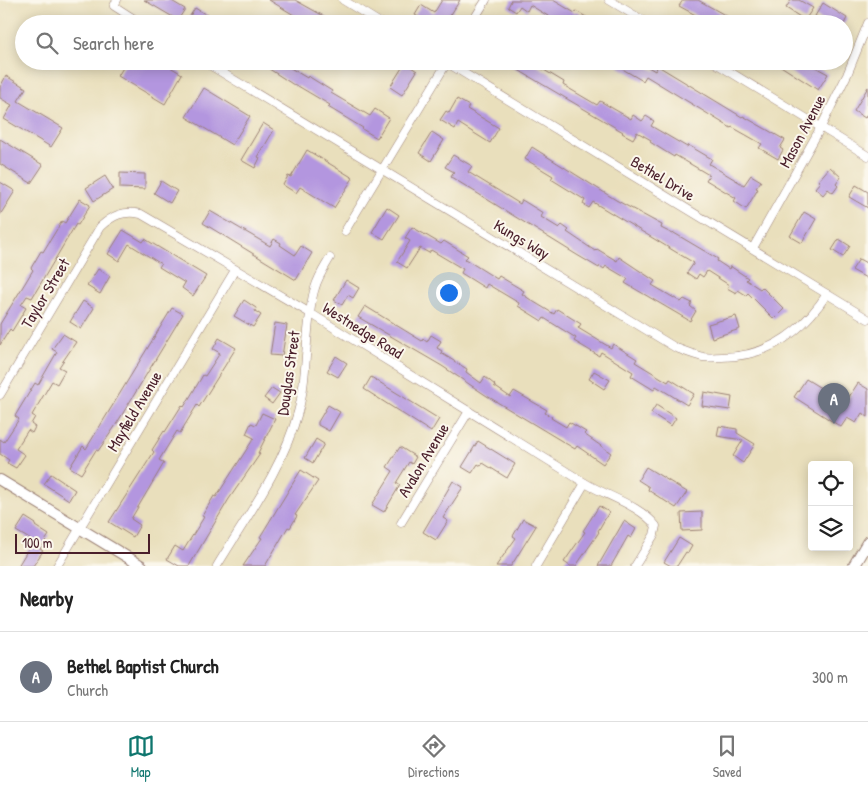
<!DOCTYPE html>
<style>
body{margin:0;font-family:"Patrick Hand",sans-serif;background:#f2f2f2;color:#222}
.controls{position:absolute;right:15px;bottom:15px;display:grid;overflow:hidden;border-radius:5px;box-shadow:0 2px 12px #0003}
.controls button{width:45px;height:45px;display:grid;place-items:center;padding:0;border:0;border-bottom:1px solid #e0e0e0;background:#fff;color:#222;font:25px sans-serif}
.scale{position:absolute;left:15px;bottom:12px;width:135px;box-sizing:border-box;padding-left:5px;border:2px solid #4a1f2b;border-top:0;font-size:14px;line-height:18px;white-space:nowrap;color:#4a1f2b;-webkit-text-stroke:4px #fbf7ec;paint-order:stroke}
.you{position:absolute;left:448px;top:292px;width:18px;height:18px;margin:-12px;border:4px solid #fff;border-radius:50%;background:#1a73e8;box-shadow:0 0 0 8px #1a73e833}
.badge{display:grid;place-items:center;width:32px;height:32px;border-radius:50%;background:#0f766e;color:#fff;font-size:16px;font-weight:700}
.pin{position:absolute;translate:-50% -41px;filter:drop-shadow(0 1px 2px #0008)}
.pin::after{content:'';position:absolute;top:26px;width:18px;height:15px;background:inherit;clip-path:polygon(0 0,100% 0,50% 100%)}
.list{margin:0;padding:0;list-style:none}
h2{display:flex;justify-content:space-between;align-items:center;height:65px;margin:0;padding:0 20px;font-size:21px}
h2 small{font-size:16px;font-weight:400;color:#767676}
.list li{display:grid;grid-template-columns:32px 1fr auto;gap:15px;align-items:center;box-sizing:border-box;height:90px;padding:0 20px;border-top:1px solid #e0e0e0}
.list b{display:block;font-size:19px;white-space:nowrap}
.list p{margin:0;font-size:16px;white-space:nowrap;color:#767676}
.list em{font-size:16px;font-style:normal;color:#767676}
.icon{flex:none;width:28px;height:28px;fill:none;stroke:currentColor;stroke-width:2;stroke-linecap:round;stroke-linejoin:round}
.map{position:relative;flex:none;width:868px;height:566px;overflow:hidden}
.search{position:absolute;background:#fff;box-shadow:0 2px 12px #0003;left:15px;right:15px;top:15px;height:55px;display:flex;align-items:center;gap:12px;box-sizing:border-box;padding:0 18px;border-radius:28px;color:#767676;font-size:19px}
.sheet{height:155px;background:#fff}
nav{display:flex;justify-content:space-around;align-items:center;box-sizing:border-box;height:70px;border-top:1px solid #e0e0e0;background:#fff;font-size:14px;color:#767676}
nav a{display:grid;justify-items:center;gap:2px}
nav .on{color:#0f766e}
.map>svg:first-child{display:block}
</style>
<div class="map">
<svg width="868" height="566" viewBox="0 0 868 566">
<rect width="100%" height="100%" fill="#fbf7ec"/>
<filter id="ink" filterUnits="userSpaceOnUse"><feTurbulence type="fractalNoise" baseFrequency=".02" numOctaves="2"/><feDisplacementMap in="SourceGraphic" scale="10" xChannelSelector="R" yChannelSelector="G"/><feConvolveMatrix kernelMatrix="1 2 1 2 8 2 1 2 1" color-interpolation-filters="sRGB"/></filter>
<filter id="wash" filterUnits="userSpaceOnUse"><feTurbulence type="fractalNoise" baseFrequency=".0096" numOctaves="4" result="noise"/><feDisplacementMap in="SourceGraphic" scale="20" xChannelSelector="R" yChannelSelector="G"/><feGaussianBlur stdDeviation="1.12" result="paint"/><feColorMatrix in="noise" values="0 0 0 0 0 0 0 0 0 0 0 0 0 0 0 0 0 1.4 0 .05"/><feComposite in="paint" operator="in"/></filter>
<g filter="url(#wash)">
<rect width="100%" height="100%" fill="#e9dfbc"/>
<g id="blocks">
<g fill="#b396df">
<path d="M144,0h26l15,9 -7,11z"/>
<path d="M269,0h26l43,24h-26l-12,-8 -1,2z"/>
<path d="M442,0h18l-15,24h-15l-15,-9 6,-10 13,8z"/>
<path d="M510,0h43l22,13 1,-2 22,13h-29l-6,-4 -2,4 -31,-19 -3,6 -7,-5 -4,6 -8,-5 3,-6z"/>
<path d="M683,0h15l43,24h-29l-33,-18z"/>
<path d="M791,0h8l14,8 -8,12 -19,-12z"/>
<path d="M823,3l24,15 -3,6h-16l-13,-8z"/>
<path d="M195,8l27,16h-26l-8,-5z"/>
<path d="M127,61h33l22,13 -17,30 -47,-28z"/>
<path d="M257,61h22l28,17 1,-2 24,15 -1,2 39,23 5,-7 14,9 -12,20 -15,-9 1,-1 -35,-21 2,-2 -32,-19 -1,1z"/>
<path d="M503,61h26l35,21 -1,3 34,20 3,-4 31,18 2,-4 9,6 4,-5 8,5 -3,5 36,21 1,-2 24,14 -3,5 35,21 7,-10 10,6 -5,7 2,1 -12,20 -12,-8 2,-3 -30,-18 3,-5 -34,-20 -1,2 -24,-15 1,-2 -14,-8 -4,7 -11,-6 1,-1z"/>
<path d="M622,61h16l17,10 3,-5 84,51 1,-1 42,24 -5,8 3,2 -5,9 -19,-11 3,-4 -30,-17 -1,1 -85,-52 -3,5 -24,-14z"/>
<path d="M773,61h31l24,13 -10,16z"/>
<path d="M405,63l12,8 -15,24 -12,-8z"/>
<path d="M6,76l20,12 -8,13 45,27 -12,19 -47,-28 8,-14 -12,-7v-11z"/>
<path d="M868,87v26l-3,5 -11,-7z"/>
<path d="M204,88l46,28 -18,29 -46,-28z"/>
<path d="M457,99l12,7 -2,3 32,19 -9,15 -32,-20 -3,6 -15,-9 6,-9 3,2z"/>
<path d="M263,123l11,7 -16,27 2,1 -5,10 -14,-8z"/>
<path d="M432,132l12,8 -13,21 -12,-8z"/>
<path d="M0,139l43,26 -12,18 -31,-19z"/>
<path d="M532,147l84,53 46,25 -1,3 12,6 1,-1 44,26 -1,2 12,8 1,-3 18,12 -2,2 14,9 2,-2 22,22 -10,10 -26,-26 -2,2 -8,-5 -2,3 -9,-5 2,-3 -22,-14 -4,6 -4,-3 -3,5 -9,-6 7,-10 -101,-61 -4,6 -6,-4 2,-4 -34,-21 2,-3 -28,-17z"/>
<path d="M307,150l46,28 -19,30 -34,-21 -4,6 -13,-8 5,-9 3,1z"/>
<path d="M453,155l19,11 -4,6 52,32 2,-4 21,13 -2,4 18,11 3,-3 7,5 -2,2 28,19 2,-2 20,12 2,-4 36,24 -3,4 29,17 3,-3 8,4 -2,3 6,5 -6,10 -65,-38 3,-4 -22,-13 -2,3 -4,-3 -1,2 -22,-13 -126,-78 3,-5 -9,-5z"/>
<path d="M830,167l11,10 -5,7 2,2 -5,7 -5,-4 -5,6 -8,-7 5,-6 -2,-1z"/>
<path d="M120,173l25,1v15l-25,-1z"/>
<path d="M105,176l8,13 -19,12 -8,-13z"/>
<path d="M161,181l16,10 -7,12 -16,-10z"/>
<path d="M0,182l15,9 -15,24z"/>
<path d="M856,185l12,7v16l-19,-11z"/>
<path d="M80,199l10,6 -12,20 -2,-1 -44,74 -5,-2 -6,9 5,3 -14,23 -2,-2 -10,16v-21l33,-54 -2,-2 10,-17 2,1 19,-31 3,2z"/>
<path d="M387,207l12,8 -15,24 -12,-7z"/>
<path d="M210,211l60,35 4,-7 7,4 -1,2 15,10 6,-9 11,7 -16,27 -93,-57z"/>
<path d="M804,212l12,7 -14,24 -12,-7z"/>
<path d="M412,227l29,17 3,-3 24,15 -3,3 32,20 2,-3 25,15 -2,3 12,8 20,12 3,-5 24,15 -3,4 33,20 2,-4 24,15 -2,3 33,20 2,-3 24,15 -7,11 -31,-19 -2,4 -23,-14 2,-4 -32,-20 -2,4 -25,-15 2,-3 -32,-20 -2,3 -24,-15 1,-3 -32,-19 -2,4 -24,-15 2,-4 -32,-19 -2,3 -9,-5 -13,20 -10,-6 13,-21 -5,-3z"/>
<path d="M123,230l20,12 2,-3 61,37 -13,20 -11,-8 3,-5 -26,-16 2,-3 -32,-20 -10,17 -11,-7z"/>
<path d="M839,239l11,7 -7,11 -11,-7z"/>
<path d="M859,259l9,5v15l-16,-9z"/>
<path d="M98,269l12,7 -10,18 -13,-8z"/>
<path d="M346,280l13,8 -6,10 -5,-3 -6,10 -8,-5z"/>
<path d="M244,300l12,8 -1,3 6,4 -8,12 -19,-11z"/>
<path d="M83,301l11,7 -13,21 -11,-7z"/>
<path d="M365,306l57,35 1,-2 4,3 4,-7 10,6 -4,7 5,3 -1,2 26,16 -1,3 15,11 4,-6 10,8 -1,1 16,11 4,-6 33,19 -2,3 7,4 -1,1 15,9 3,-5 17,10 -2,2 27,19 -8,11 -26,-18 -2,3 -88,-53 -45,-30 -84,-49z"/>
<path d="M172,308l11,6 -69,114 -16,23 -2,-1 -15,24 -11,-7 13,-21 3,3z"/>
<path d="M736,316l4,13 -28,9 -4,-14z"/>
<path d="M275,323l12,2 -5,31 -12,-1z"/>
<path d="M63,334l13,8 -17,25 6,3 -8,14 -5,-3 -20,34 3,2 -4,7 4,3 -3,6 -4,-3 -12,19 9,6 -9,13 -9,-5 2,-3 -9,-6v-15l4,3 15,-23 -4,-3 20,-33 3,2 19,-33 -5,-3z"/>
<path d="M219,338l17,10 -37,59 -2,-2 -17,28 -3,-2 -18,29 5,3 -33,56 9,6 -7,12 -24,-15 45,-70 -2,-2 12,-19 1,1 17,-27 2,2 19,-32 2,1 15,-23 -7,-4z"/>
<path d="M336,356l11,7 -9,14 -11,-6z"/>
<path d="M594,371l16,9 -6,9 -15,-10z"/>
<path d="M371,377l68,42 -8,13 -67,-43z"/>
<path d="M806,379l39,24 13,-20 10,6v28l-6,-4 -6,10 -9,-5 -6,9 -47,-30z"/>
<path d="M272,388l8,5 -8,11 -8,-6z"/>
<path d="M704,392l28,5 -2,13 -28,-4z"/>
<path d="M328,405l12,7 -11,19 -11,-6v-3z"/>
<path d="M656,405l20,13 -5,8 -20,-13z"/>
<path d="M262,413l13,6 -17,34 2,1 -31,45 -40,67h-10l-12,-7 8,-13 8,5 21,-34 -2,-1 12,-20 2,1 38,-59 -8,-4 5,-11 5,2z"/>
<path d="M719,426l18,3v4l18,11 -12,19 -10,-7 10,-16 -26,-4z"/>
<path d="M316,439l8,5 -11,19 -8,-5z"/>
<path d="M478,441l37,23 -8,14 -24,-15 -2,3 -3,-2 -6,9 -10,-6z"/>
<path d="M400,447l16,10 -4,7 -3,-2 -13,21 4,2 -16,27 -12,-7 21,-34 -6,-4z"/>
<path d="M646,467l41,25 -11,16 -28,-18 1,-3 -11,-7z"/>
<path d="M301,470l17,11 -23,34 2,1 -7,12 -2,-1 -23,39h-22l19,-28 -2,-1z"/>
<path d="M51,474l24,16 -6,10 -25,-16z"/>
<path d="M453,481l10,6 -20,31 5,3 -12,19 -13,-8z"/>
<path d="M599,506l10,6 -11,19 1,1 -23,34h-6l-6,-4 21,-30 -2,-1z"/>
<path d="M702,512v18l-20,1 -1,-18z"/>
<path d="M25,517l11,7 -1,2 14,9 -9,14 3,2 -10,15h-15l15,-25 -17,-10z"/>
<path d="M523,519l13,7 -25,40h-15l20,-28 -3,-2z"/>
<path d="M624,521l12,8 -5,9 -3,-2 -17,30h-13z"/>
<path d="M679,538l13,8 -4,7 -2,-1 -9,14h-6l-7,-4z"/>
</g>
</g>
</g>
<g filter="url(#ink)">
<use href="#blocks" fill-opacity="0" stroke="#9a7f74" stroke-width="1"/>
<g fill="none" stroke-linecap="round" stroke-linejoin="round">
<g stroke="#9a7f74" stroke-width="9">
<g id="minor">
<path d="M117,0l-3,6 28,18"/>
<path d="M343,0l39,24"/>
<path d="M609,0l40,24"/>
<path d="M471,24l15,-24"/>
<path d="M203,61l473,287c9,3 18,7 27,9 6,1 13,0 19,0 47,0 80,-25 105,-63"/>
<path d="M444,61l424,258"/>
<path d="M712,61l156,95"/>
<path d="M345,231l103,-170"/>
<path d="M753,248l68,-121 26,-52 21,-52"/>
<path d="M0,395l100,-168c13,-12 24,-17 41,-13l169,99 275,170c22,13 56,23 71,43l-2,9 -19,31"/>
<path d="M401,523l68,-112"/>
<path d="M57,566l178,-296"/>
<path d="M217,566c29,-48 67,-100 81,-154 9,-31 7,-66 12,-98 1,-8 2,-18 5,-26 3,-11 9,-20 15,-30"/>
<path d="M536,566l49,-83"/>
</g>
</g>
<g stroke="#9a7f74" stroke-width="12">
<path id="tertiary" d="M0,480l142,86"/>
</g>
<g stroke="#9a7f74" stroke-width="13">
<path id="secondary" d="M854,566l14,-24"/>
</g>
<use href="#minor" stroke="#fff" stroke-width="8"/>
<use href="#tertiary" stroke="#fff" stroke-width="10"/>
<use href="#secondary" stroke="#fff" stroke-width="11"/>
</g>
</g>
<g text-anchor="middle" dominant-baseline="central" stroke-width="4" stroke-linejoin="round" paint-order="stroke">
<g font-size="16" fill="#4a1f2b" stroke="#fbf7ec">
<text transform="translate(802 131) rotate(-62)">Mason Avenue</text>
<text transform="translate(663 178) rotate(31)">Bethel Drive</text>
<text transform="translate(522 239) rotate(31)">Kungs Way</text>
<text transform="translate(45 293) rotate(-59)">Taylor Street</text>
<text transform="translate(363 330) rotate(32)">Westnedge Road</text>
<text transform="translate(288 373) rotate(-82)">Douglas Street</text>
<text transform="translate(134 411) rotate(-59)">Mayfield Avenue</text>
<text transform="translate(423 460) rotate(-59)">Avalon Avenue</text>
</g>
</g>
</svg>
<div class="controls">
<button><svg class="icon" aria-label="locate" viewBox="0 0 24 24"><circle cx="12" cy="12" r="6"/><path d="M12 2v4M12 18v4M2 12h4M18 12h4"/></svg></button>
<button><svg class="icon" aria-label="layers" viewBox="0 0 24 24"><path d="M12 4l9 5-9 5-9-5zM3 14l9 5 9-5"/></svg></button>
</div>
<div class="scale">100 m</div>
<div class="you"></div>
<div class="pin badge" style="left:834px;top:424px;background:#6b7280">A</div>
<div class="search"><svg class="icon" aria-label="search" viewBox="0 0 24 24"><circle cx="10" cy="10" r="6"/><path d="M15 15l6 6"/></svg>Search here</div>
</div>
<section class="sheet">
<h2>Nearby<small></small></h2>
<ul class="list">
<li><span class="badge" style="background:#6b7280">A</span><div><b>Bethel Baptist Church</b><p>Church</p></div><em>300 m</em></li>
</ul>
</section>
<nav>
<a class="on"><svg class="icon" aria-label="map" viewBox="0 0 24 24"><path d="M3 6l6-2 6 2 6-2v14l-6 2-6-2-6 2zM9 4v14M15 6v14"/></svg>Map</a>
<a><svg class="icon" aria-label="directions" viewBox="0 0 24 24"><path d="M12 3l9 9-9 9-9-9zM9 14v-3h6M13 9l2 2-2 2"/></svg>Directions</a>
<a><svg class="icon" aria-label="saved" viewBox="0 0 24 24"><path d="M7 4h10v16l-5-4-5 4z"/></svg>Saved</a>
</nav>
